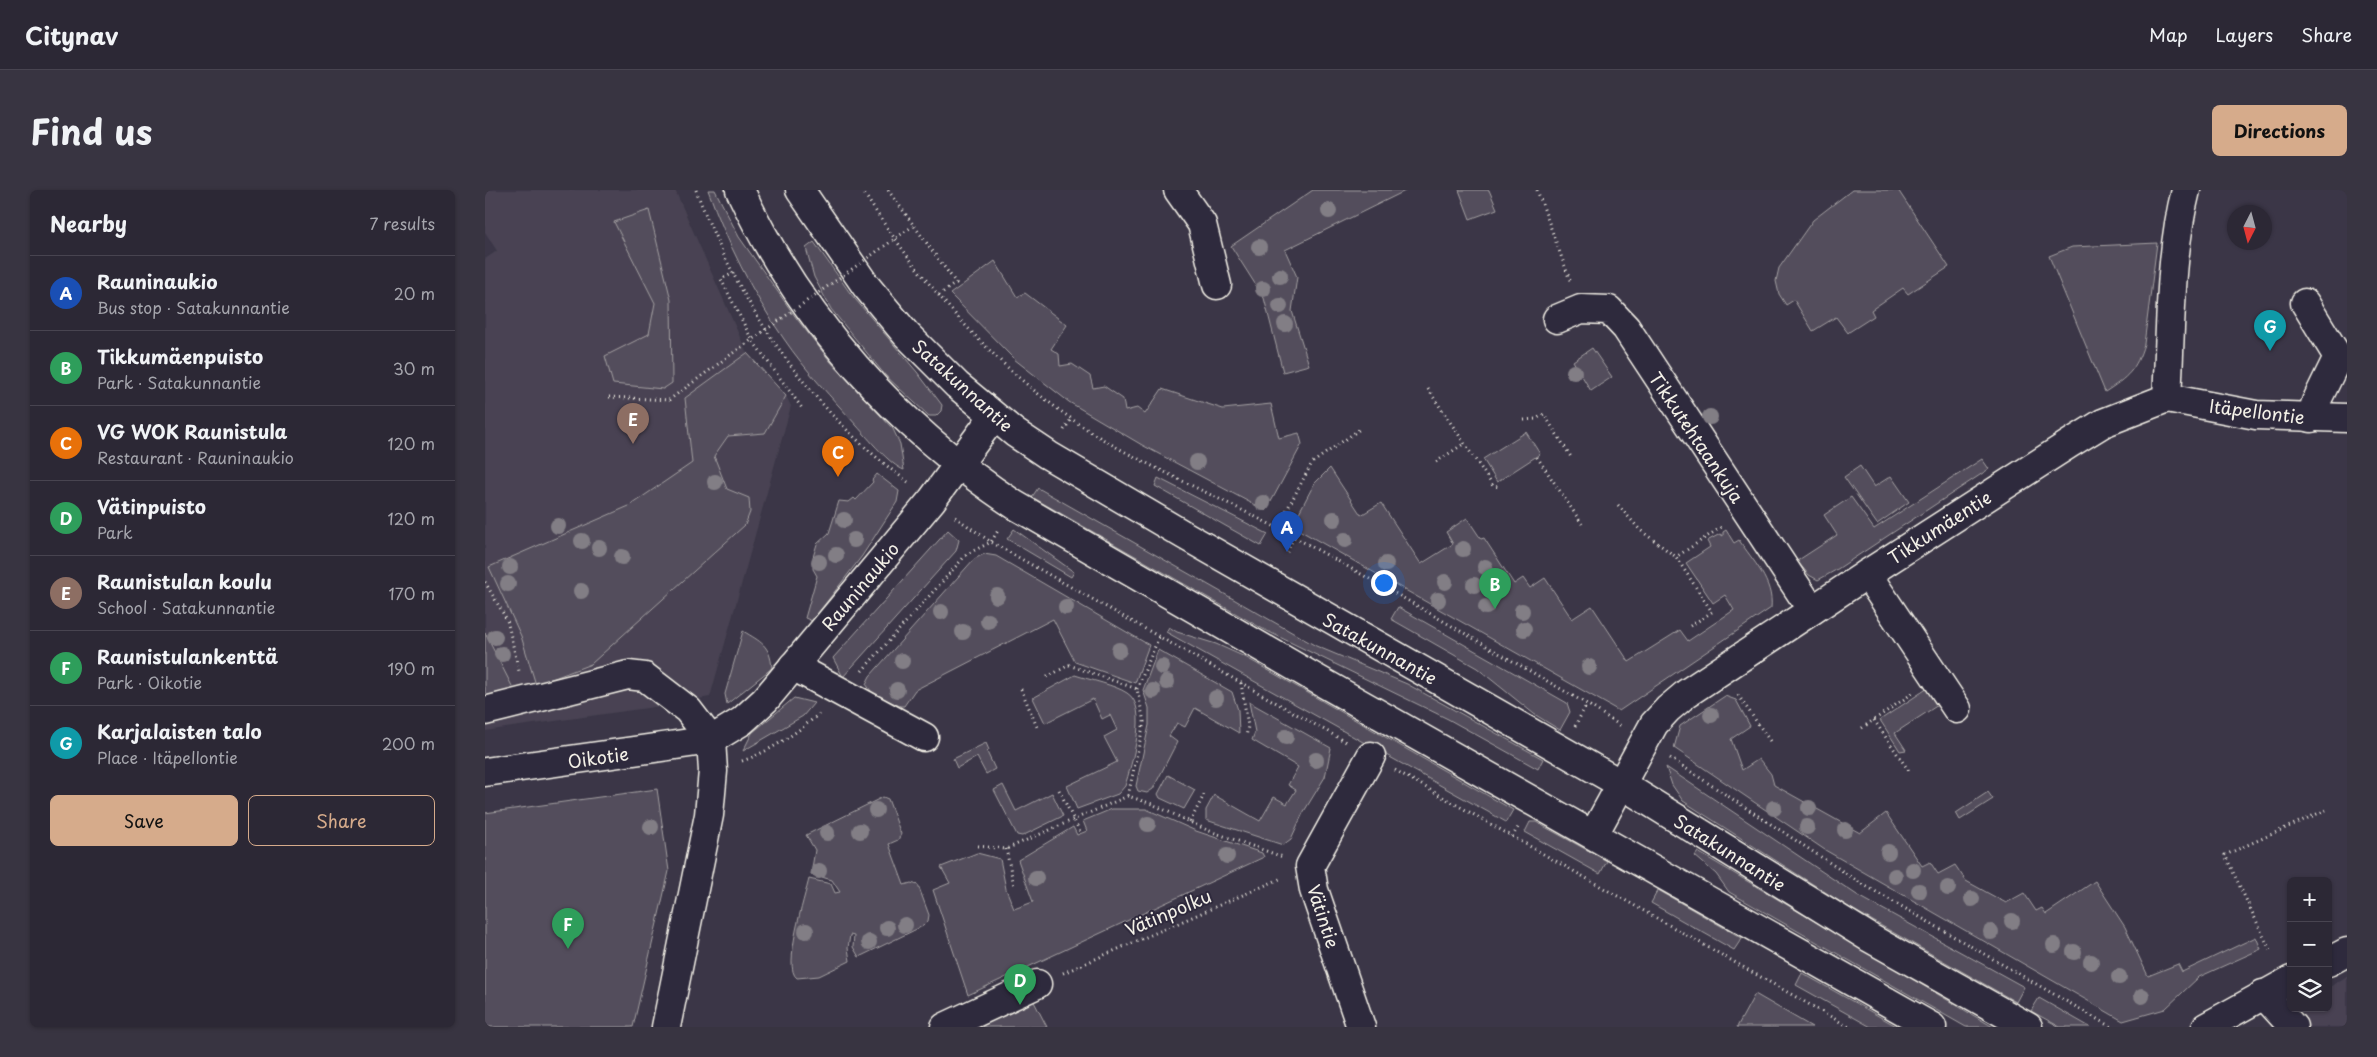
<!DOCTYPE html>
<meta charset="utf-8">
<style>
body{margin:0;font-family:"Playpen Sans",sans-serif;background:#383441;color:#f1f3f6}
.controls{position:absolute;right:15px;bottom:15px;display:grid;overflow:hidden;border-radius:8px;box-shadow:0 1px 4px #0004}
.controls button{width:45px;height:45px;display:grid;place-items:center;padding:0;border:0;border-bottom:1px solid #484450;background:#2c2835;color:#f1f3f6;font:25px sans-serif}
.compass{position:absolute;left:1742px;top:15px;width:45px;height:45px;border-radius:50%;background:#2c2835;box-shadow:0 1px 4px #0004;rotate:186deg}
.you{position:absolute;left:898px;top:392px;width:18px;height:18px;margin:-12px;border:4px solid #fff;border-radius:50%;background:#1a73e8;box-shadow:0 0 0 8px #1a73e833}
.badge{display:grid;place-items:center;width:32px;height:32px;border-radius:50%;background:#d6ab8b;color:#fff;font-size:16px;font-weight:700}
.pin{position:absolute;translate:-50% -41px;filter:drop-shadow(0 1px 2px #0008)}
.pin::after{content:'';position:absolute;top:26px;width:18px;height:15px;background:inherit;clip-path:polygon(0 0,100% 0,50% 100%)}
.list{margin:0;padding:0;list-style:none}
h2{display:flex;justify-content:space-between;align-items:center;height:65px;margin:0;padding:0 20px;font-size:21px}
h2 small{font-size:16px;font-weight:400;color:#a6a6ad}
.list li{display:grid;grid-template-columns:32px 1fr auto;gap:15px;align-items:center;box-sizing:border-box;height:75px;padding:0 20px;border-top:1px solid #484450}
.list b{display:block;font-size:19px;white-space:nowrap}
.list p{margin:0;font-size:16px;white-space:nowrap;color:#a6a6ad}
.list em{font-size:16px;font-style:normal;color:#a6a6ad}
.actions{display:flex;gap:10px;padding:15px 20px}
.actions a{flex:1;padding:11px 0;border:1px solid #d6ab8b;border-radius:8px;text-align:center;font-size:18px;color:#d6ab8b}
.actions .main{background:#d6ab8b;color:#111}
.icon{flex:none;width:28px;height:28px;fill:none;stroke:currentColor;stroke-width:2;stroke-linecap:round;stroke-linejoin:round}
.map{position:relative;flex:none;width:1862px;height:837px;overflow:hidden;border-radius:8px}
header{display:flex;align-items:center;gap:30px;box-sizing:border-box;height:70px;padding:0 25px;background:#2c2835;border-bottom:1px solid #484450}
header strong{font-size:24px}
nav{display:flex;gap:28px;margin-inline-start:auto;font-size:18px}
.intro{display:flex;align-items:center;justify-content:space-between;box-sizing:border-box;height:120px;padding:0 30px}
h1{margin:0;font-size:35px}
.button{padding:12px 22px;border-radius:8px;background:#d6ab8b;color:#111;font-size:18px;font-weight:700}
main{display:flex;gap:30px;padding:0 30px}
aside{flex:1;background:#2c2835;border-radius:8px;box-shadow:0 1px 4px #0004}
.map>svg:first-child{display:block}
</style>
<header>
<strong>Citynav</strong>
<nav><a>Map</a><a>Layers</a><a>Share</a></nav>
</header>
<div class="intro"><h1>Find us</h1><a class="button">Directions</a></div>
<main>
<aside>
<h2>Nearby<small>7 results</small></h2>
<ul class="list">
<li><span class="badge" style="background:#1a4fb4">A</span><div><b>Rauninaukio</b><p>Bus stop · Satakunnantie</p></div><em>20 m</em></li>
<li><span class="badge" style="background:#2e9e5b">B</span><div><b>Tikkumäenpuisto</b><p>Park · Satakunnantie</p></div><em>30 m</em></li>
<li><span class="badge" style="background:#e8710a">C</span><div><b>VG WOK Raunistula</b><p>Restaurant · Rauninaukio</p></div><em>120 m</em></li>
<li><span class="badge" style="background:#2e9e5b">D</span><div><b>Vätinpuisto</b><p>Park</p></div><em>120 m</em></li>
<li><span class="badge" style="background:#8d6e63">E</span><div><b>Raunistulan koulu</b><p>School · Satakunnantie</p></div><em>170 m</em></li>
<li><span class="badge" style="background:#2e9e5b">F</span><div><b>Raunistulankenttä</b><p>Park · Oikotie</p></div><em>190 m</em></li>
<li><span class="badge" style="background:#0f9aa8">G</span><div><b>Karjalaisten talo</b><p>Place · Itäpellontie</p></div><em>200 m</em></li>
</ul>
<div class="actions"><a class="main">Save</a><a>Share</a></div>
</aside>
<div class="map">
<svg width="1862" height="837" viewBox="0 0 1862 837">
<rect width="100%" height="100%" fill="#3b3647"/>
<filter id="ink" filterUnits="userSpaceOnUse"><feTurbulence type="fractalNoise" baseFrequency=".02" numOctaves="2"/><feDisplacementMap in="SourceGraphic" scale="10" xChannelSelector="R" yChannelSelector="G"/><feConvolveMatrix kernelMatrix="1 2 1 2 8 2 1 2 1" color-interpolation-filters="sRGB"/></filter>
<g filter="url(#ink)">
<g fill="#484352">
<path d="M0,0h190l72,163 39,43 5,10 -81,291 -56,10 -169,24v-472l12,-8 -12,-19z"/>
<path d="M1862,786v51h-70l25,-19h26v-20z"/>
</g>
<g fill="#534e5c" stroke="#a4a0a2">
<path d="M223,0h7l24,47 58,82 33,42 63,68 7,15 4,26c-14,-5 -36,-32 -47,-44 -25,-28 -52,-56 -73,-87 -32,-46 -57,-97 -76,-149z"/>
<path d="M828,0h94l-122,60 12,27 -5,34 17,54 -26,7 -19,-74 -33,-52z"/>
<path d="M974,0h30l8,19 -27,10z"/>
<path d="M1367,0h46l51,77 -41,27 -5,-6 -32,22 3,6 -25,16 -1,1 -12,-16 -23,14 -19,-31 -8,5 -7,-11 -3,-13 3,-13 34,-48z"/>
<path d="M164,20l22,90 1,83 -9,6 -50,-5 -8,-28 44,-22 6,-31 -41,-81z"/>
<path d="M329,52l36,51 67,79 25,33 -1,6 -5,5h-7l-44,-41 -54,-66 -17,-32 -8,-29z"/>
<path d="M1672,53l-13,101c-8,26 -16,33 -39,48l-56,-136 23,-9z"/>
<path d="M510,71l22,36 8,-4 42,32 -16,24 8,5 1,12 12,-2 18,12 3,12 11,-2 19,13 2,12 12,-3 8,6 17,-25 61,20 48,-5 8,34 20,-5 3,11 -36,67 -124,-66 -73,-43 -55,-43 -64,-65z"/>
<path d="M1107,158l20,29 -21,14 -18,-30z"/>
<path d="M262,163l39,43 -21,37 -37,3 -14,20 13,33 22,9 1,14 -5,13 -154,139 -55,21 -15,-49 -32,-69 140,-61 63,-43 -7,-65z"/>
<path d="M1041,242l14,22 -43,28 -14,-23z"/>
<path d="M1497,269l7,10 -153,101 -18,10 -9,-5 -12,-14 40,-26 -13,-20 27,-18 23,32z"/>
<path d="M1375,276l14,21 17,-11 18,26 -32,22 -33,-47z"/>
<path d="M845,278l31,47 20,-12 40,61 32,-20 -7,-12 21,-14 14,21 3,-1 30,46 9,-6 7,10 15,-10 27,41 20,-13 37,56 51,-32 8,11 46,-31 -9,-15 -12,8 -27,-40 24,-16 -3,-6 13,-7 3,2v-4l3,-2 8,13 5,-3c14,21 35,42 32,68l-152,103 -327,-185 22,-42z"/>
<path d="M392,284l22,17 -2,11 -35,54 -50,65 -7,-3 12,-42 -4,-7v-12l4,-13 12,-11 10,-32 10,1 5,-4 2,2 17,-18 -1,-2z"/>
<path d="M673,288l110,56 -7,12 -106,-60z"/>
<path d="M553,298l278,158 91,38 136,75 -5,10 -90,-50 -185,-90 -231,-132z"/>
<path d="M529,339l60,43 -3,5 -64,-38z"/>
<path d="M463,340l11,10 -3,11 -113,126 -10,-19z"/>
<path d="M499,364l12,2 153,89 -14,38 -60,-21 -22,-43 -138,71 -11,16h-4l-27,-12 -7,-10 4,-8 104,-117z"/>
<path d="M913,417l169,96 3,9 -10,18 -26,-16 -57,-46 -86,-49z"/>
<path d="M684,437l8,5 39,12 29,13 268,153 -7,12 -340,-190z"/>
<path d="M258,441c18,11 27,14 29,37l-45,36 -2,-10z"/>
<path d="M0,443l30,59 -30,5z"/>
<path d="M673,460l74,42 6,18 1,23 -44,-25 -10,19 -8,-4 -8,13 8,6 -24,47 -6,4 -9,-2 -2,-5 13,-61v-17l-6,-18z"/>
<path d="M590,485c15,5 40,10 52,18 23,14 4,72 -2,93l-7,8 -41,15 -10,-23 50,-24 -13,-25 13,-7 -7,-15 -8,4 -9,-20 -48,24 -12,-25z"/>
<path d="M1443,498l10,17 -43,28 11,17 -6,1 -20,-31z"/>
<path d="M1240,506l11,4 14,26 -19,13 11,31 17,-11 12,15 3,11 86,48 26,-20 36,53 8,-4 8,12 17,-9 11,16 40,22 18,-10 12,18 6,-3 4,6 49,-33 30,46 23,49 30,-12 4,8 74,-35 5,12 -62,28 -34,32 -42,12 -298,-171 -151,-102 6,-22z"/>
<path d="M309,508l20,5 -11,13 -60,35 9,-18z"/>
<path d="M764,512l82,46 -6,29 -22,36 -12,26 -8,6 -77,-25v-10l8,-15 46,26 14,-24 13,7 9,-14 -8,-5 10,-18 -46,-27 3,-8z"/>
<path d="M501,553l3,7 -2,2 8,17 -9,5 -9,-17 -20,11 -4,-9z"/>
<path d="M1181,577l191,128 167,92 -8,15 -166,-94 -167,-107 -11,-16z"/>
<path d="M683,585l27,15 -11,19 -24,-11 -2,-4z"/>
<path d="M518,595l13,26 36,-18 11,23 -41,20 -5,-1 -23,-45z"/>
<path d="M172,599l12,82 -36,156h-148v-214z"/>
<path d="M1503,602l5,7 -33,21 -4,-7z"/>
<path d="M398,607l5,2 13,35 -3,6 -9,4 15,41 7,-2 7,2 11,30 -1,6 -5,5 -64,31 -6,-10 1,-11 -4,-1 -2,13 2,13 -31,15 -22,2c-15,-10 8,-82 12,-99l22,5 4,9 5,-1 -8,-12 -21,-6 4,-24 -9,-15z"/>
<path d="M627,619h34l50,22 66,22 2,4 -296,138 -35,-105 17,-7 -9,-16 36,-14 23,6 6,30 8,20 19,-7 -15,-42 55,-33 4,8 10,-4 -4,-10z"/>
<path d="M1045,632h6l71,39 -7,13 -75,-42z"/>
<path d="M1213,662l295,175h-27l-237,-135 -13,-18 -21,-18z"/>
<path d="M1173,700l84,48 -8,12 -83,-47z"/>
<path d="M1317,783l96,54h-27l-75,-42z"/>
<path d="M544,802l18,35h-78z"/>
<path d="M1270,804l57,33h-75z"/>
<path d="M1554,808l51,29h-30l-29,-16z"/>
</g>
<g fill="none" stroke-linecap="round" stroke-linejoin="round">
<g stroke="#f4f1e8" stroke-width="31">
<g id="minor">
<path d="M693,0l24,34 15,61"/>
<path d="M1820,113l33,54 -22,45 -5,16"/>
<path d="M1072,129l24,-10 28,1 17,18 186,282"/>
<path d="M1682,208l89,17 91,3"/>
<path d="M1382,384l90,135"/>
<path d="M308,476l131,71"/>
<path d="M0,521l143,-36 17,2 43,33 23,30 2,31 -4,44 -43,212"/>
<path d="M0,582l226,-32 31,-19 23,-21 167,-200 61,-83"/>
<path d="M1109,644l60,-110 14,-15 19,-16 180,-119 202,-130 34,-21 64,-25c4,-69 2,-141 19,-208"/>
<path d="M1843,772l19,-10"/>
<path d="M1778,804l30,33"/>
<path d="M460,837l92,-43"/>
<path d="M876,837l-47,-137 -4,-24 61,-110"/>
<path d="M1721,837l85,-47"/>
</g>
</g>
<g stroke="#f4f1e8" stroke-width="31">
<g id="major">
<path d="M255,0c60,129 157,237 275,315l298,172 619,350"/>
<path d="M315,0l66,96 40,48 51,51 58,48 33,22 136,80 437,249 249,154 158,89"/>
</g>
</g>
<g stroke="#f4f1e8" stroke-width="3" stroke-dasharray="1 4" stroke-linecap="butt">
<path d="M211,0c42,113 114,221 212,292"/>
<path d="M377,0c64,101 150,199 256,258 57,31 117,57 174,88 100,54 197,112 295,168l34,22"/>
<path d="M403,0l68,93 -17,12"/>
<path d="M1052,0l34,93"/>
<path d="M249,83l-13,6 31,61 50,68"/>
<path d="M943,199l65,97 8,1"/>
<path d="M124,207l60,3 64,-47"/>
<path d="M1039,230l12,-1 8,-5 27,43"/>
<path d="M579,240l8,-12"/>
<path d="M1052,267l45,67"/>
<path d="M951,272l29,-19"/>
<path d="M1133,315l22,25 36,27"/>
<path d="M470,327l36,25 355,200"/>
<path d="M792,338l35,-65 48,-34"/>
<path d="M802,362l7,-15"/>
<path d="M0,392l22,38 12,51"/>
<path d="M1205,436l22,-14 -36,-55 47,-31"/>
<path d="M377,481l105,-117 24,-12 8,-13"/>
<path d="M562,487l22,-12 68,24 7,33 -16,74"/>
<path d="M756,493l7,43 -2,11"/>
<path d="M536,499l16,38"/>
<path d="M652,499l22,-52"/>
<path d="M1253,505l34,49"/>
<path d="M1389,530l35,51"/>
<path d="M1090,536l12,-22"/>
<path d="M1377,538l51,-35"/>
<path d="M1185,568l189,124 252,145"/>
<path d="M257,571c29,-10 53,-27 77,-47"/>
<path d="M910,580l454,257"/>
<path d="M574,600l22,44"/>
<path d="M705,632l16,-31"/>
<path d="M1027,647l7,-11"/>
<path d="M493,656l28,3 122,-53 24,8 55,26 76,27"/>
<path d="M521,659l8,37"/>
<path d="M1785,760l-45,-95 101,-45"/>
<path d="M578,783l219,-95"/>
</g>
<use href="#minor" stroke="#2f2a3d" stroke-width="28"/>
<use href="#major" stroke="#2f2a3d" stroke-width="28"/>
<path stroke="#f4f1e8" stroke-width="3" stroke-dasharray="1 4" stroke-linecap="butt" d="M248,163l180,-127"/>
</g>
<g fill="#827e85">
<circle cx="844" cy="21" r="8"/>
<circle cx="774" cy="57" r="8"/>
<circle cx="795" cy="86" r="8"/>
<circle cx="778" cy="99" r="8"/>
<circle cx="795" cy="116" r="8"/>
<circle cx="800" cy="134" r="8"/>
<circle cx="1089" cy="182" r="8"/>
<circle cx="1225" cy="227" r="8"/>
<circle cx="712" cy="272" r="8"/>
<circle cx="230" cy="292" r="8"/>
<circle cx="778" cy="313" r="8"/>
<circle cx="849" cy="329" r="8"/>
<circle cx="359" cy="330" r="8"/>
<circle cx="73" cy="336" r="8"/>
<circle cx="369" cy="350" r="8"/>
<circle cx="860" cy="350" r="8"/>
<circle cx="97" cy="351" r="8"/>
<circle cx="114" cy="358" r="8"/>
<circle cx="978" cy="359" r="8"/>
<circle cx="351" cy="365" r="8"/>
<circle cx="137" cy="367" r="8"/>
<circle cx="334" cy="372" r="8"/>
<circle cx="901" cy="374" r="8"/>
<circle cx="25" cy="377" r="8"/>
<circle cx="1000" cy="377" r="8"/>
<circle cx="960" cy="392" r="8"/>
<circle cx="23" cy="394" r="8"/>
<circle cx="989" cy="395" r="8"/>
<circle cx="96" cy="401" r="8"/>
<circle cx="512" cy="406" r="8"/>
<circle cx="953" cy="410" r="8"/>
<circle cx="581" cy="417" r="8"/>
<circle cx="1001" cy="417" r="8"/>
<circle cx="1037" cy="421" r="8"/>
<circle cx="456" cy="422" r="8"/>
<circle cx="503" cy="431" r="8"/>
<circle cx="1039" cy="439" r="8"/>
<circle cx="478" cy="442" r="8"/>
<circle cx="10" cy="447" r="8"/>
<circle cx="634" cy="460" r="8"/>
<circle cx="17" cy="464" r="8"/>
<circle cx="417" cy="471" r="8"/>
<circle cx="677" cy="477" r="8"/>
<circle cx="1104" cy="477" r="8"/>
<circle cx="682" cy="492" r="8"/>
<circle cx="412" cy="500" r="8"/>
<circle cx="668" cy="501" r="8"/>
<circle cx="731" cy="508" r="8"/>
<circle cx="1226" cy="525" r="8"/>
<circle cx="801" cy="547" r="8"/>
<circle cx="831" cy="570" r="8"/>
<circle cx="1289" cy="618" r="8"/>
<circle cx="1324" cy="618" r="8"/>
<circle cx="391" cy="620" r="8"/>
<circle cx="663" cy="634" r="8"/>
<circle cx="166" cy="637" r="8"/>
<circle cx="1322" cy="637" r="8"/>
<circle cx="1360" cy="640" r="8"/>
<circle cx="375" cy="641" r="8"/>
<circle cx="342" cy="643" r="8"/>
<circle cx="1403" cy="662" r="8"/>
<circle cx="742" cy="666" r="8"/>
<circle cx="1428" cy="680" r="8"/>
<circle cx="334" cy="681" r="8"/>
<circle cx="1410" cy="686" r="8"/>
<circle cx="551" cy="688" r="8"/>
<circle cx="1463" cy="698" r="8"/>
<circle cx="1434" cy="701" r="8"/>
<circle cx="1487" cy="709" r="8"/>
<circle cx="1527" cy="731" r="8"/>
<circle cx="420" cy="735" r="8"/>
<circle cx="402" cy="738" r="8"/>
<circle cx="321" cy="741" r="8"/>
<circle cx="1506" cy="742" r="8"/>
<circle cx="384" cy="752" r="8"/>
<circle cx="1569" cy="755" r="8"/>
<circle cx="1589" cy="762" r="8"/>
<circle cx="1606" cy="772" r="8"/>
<circle cx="1634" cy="787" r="8"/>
<circle cx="1657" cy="806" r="8"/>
</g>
</g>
<g text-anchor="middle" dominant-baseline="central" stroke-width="4" stroke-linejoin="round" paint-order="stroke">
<g font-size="18" fill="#f4f1e8" stroke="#2f2a3d">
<text transform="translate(478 195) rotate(42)">Satakunnantie</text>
<text transform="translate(1772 221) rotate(7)">Itäpellontie</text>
<text transform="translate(1212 247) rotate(56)">Tikkutehtaankuja</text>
<text transform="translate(1454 337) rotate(-33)">Tikkumäentie</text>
<text transform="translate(375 396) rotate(-50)">Rauninaukio</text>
<text transform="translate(895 458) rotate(29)">Satakunnantie</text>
<text transform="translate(113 567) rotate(-8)">Oikotie</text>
<text transform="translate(1245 662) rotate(32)">Satakunnantie</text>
<text transform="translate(683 722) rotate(-23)">Vätinpolku</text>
<text transform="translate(839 726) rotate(72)">Vätintie</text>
</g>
</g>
</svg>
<div class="controls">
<button>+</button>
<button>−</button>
<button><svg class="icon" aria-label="layers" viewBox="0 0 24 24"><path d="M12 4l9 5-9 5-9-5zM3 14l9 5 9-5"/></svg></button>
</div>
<svg class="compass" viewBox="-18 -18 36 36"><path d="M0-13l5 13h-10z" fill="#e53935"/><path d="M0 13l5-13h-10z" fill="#a6a6ad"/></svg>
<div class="you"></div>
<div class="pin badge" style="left:802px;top:362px;background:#1a4fb4">A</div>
<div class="pin badge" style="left:1010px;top:419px;background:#2e9e5b">B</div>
<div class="pin badge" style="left:353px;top:287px;background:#e8710a">C</div>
<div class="pin badge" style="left:535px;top:815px;background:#2e9e5b">D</div>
<div class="pin badge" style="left:148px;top:254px;background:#8d6e63">E</div>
<div class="pin badge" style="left:83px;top:759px;background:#2e9e5b">F</div>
<div class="pin badge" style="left:1785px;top:161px;background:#0f9aa8">G</div>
</div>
</main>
